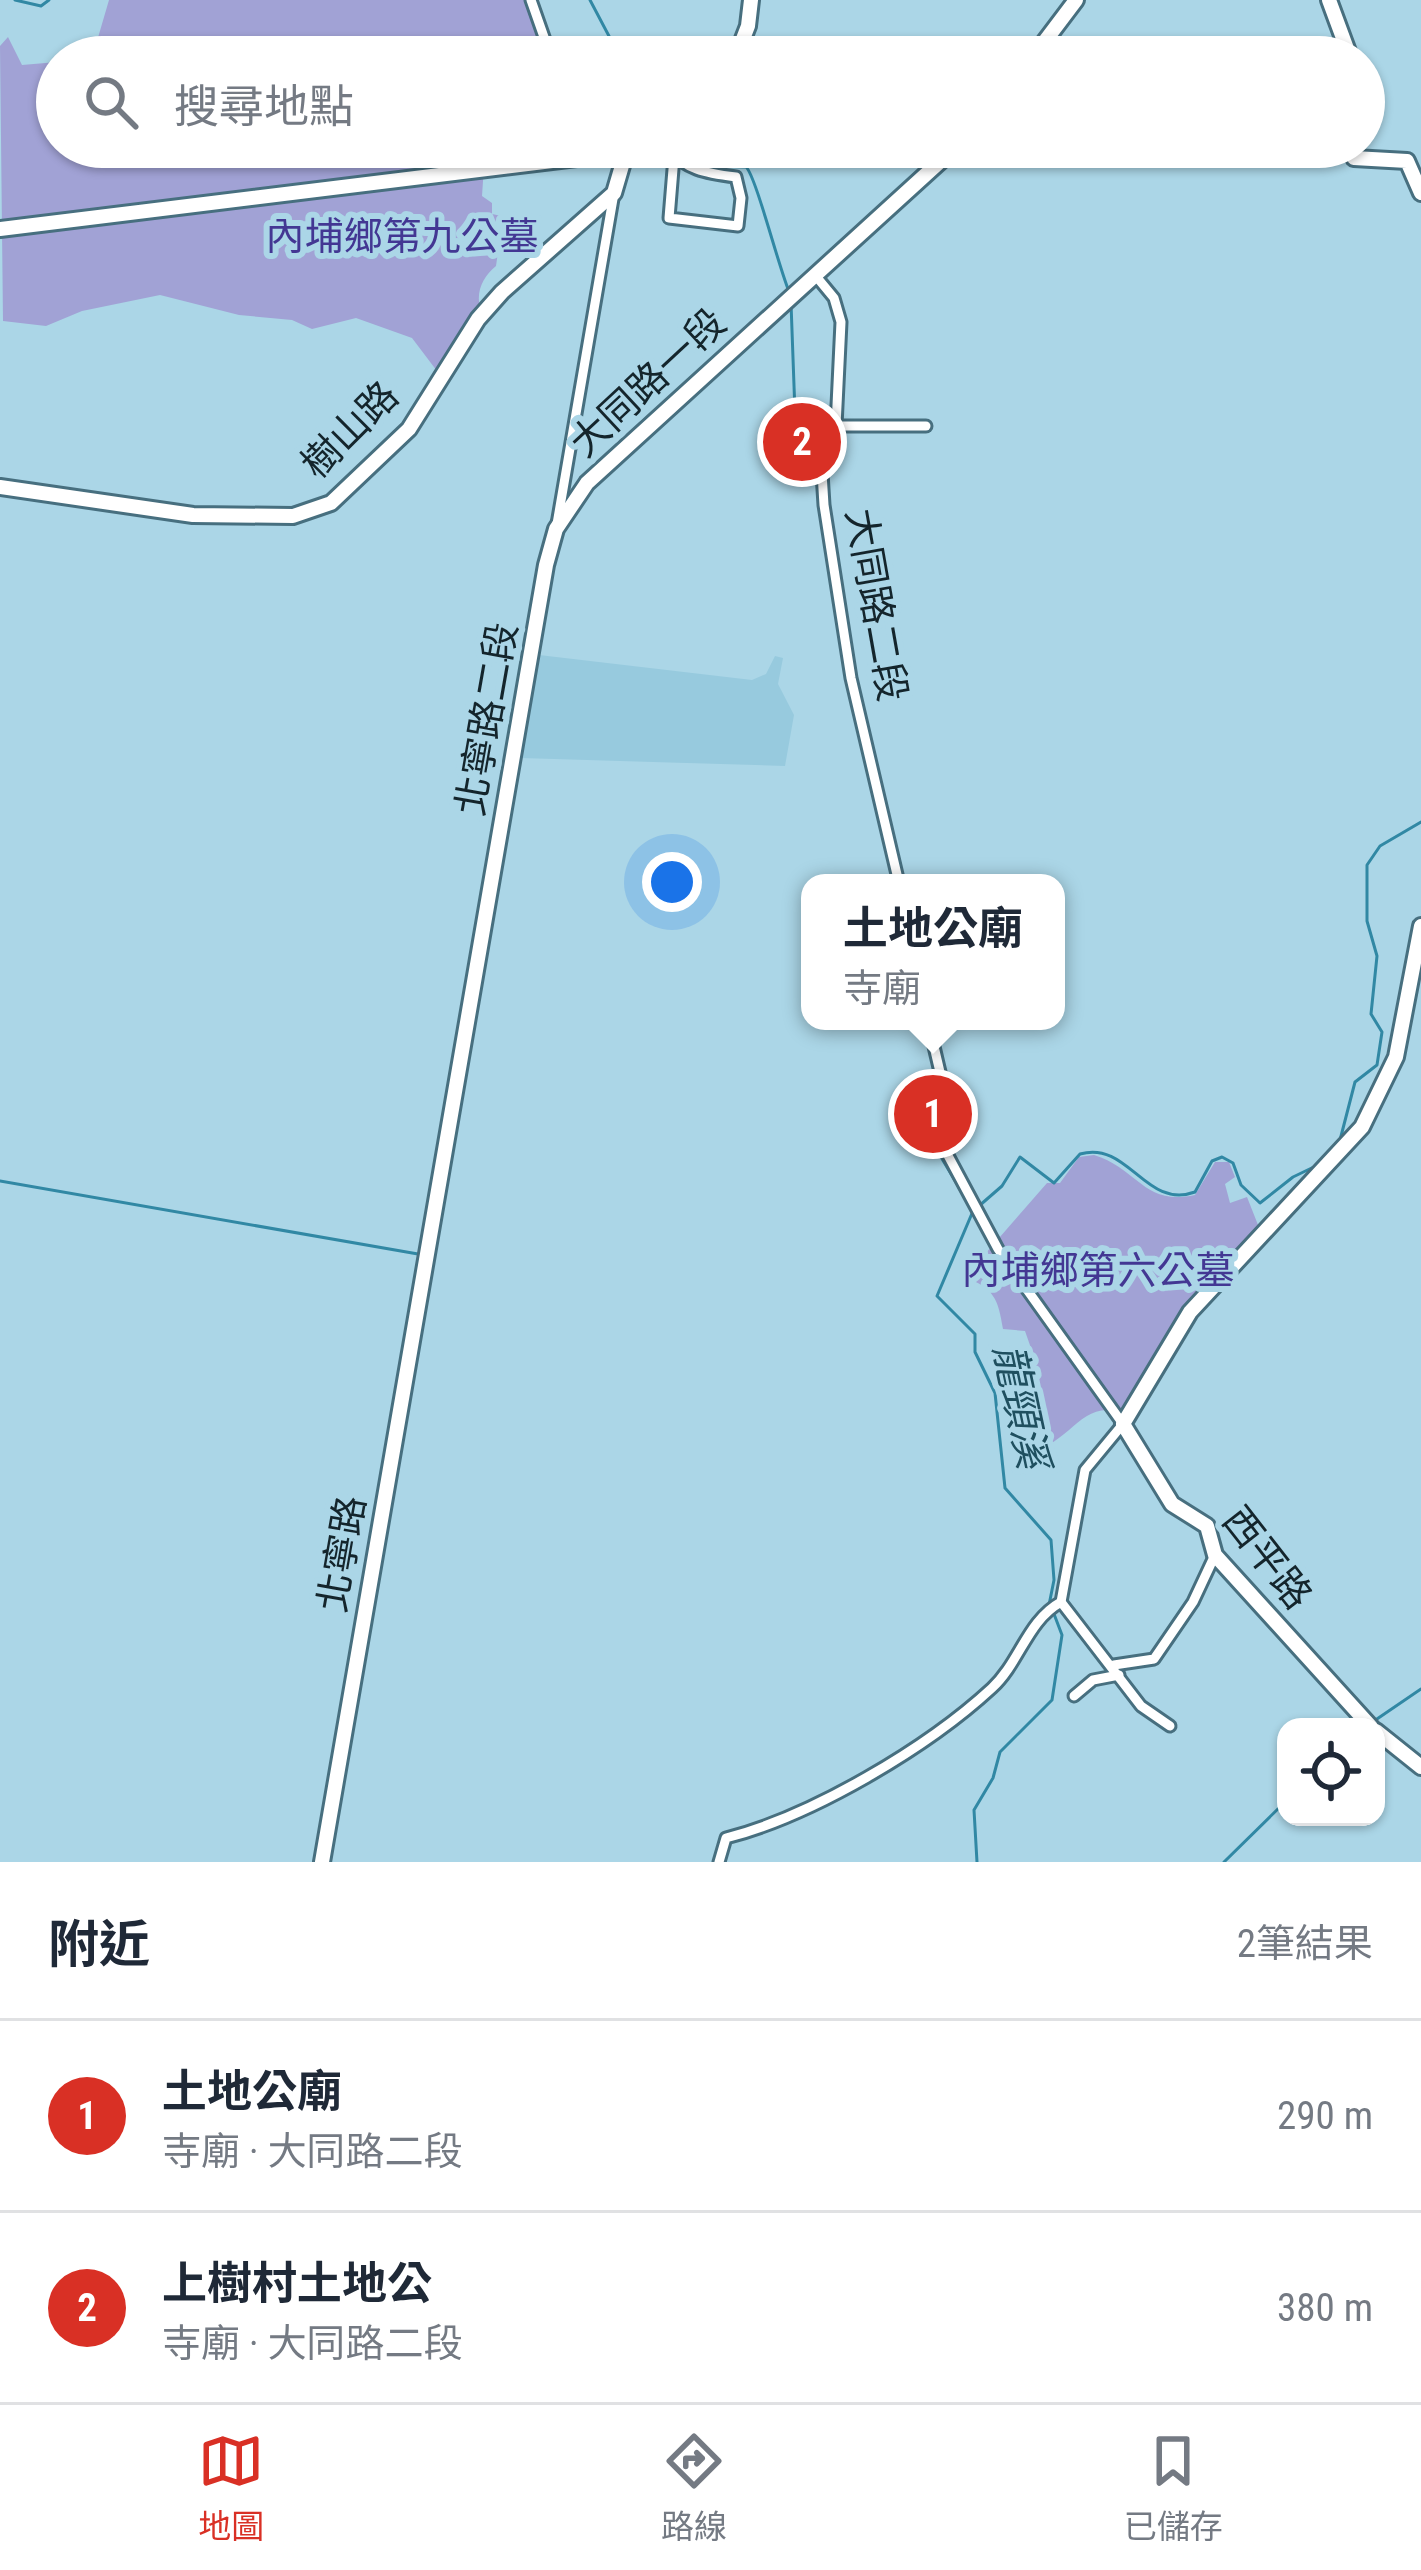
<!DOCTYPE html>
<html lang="zh-TW">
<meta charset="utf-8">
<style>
body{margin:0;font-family:"Roboto Condensed","Noto Sans TC",sans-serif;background:#f6f6f7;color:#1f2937}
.controls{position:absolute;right:36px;bottom:36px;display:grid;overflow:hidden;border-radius:24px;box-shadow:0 3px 9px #0004}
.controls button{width:108px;height:108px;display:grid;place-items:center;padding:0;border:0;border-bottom:3px solid #e0e1e3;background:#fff;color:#1f2937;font:60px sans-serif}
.you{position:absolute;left:672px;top:882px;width:42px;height:42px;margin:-30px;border:9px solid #fff;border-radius:50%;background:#1a73e8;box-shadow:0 0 0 18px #1a73e833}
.badge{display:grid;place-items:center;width:78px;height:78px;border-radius:50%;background:#d93025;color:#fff;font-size:39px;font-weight:700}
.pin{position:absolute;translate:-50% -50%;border:6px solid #fff;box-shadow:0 3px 12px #0006}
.popup{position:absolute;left:801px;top:874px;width:264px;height:156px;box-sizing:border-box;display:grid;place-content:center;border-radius:24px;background:#fff;filter:drop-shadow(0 3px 9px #0005);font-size:39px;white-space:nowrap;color:#747a83}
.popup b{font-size:45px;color:#1f2937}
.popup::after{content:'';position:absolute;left:50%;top:100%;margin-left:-24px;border:24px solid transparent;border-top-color:#fff}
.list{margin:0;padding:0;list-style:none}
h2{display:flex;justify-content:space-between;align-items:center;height:156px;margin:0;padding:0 48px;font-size:51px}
h2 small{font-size:39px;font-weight:400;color:#747a83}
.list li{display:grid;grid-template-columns:78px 1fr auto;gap:36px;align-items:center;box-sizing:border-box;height:192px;padding:0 48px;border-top:3px solid #e0e1e3}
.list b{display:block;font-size:45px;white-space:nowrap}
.list p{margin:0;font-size:39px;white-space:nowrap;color:#747a83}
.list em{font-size:39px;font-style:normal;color:#747a83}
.icon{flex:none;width:66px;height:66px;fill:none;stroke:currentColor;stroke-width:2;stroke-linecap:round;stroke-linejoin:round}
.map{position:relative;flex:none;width:1421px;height:1862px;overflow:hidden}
.search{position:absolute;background:#fff;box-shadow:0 3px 9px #0004;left:36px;right:36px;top:36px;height:132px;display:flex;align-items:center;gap:30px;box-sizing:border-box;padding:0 42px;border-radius:66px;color:#747a83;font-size:45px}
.sheet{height:540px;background:#fff}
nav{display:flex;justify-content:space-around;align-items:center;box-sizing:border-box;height:168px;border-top:3px solid #e0e1e3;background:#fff;font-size:33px;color:#747a83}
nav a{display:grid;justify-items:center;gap:6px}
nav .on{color:#d93025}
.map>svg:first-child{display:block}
</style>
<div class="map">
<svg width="1421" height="1862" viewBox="0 0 1421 1862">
<rect width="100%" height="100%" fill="#abd6e7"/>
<path fill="#97cade" d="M539,655l213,25 14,-6 9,-18 8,2 -5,26 16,31 -9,51 -264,-8z"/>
<g fill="#a1a2d5">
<path d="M109,0h417l20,57h-469l20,-16z"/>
<path d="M8,37l14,28 35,-3v85h461l-34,19 -2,30 10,7v11l19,4 4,27h-16l-3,21c-14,11 -22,29 -14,47l-42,62 -28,-37 -56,-20 -44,11 -20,-9 -53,-5 -79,-20 -78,16 -36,15 -43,-5 -3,-275z"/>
<path d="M1094,1155c45,14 49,51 101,40l20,-33h14l6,15 -10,7 5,19 17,-6 13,33c-56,62 -105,120 -141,195l-12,-15c-31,0 -43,40 -86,43l-15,-41 11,-3 18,-26 -10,-26 7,-6 -7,-20 -22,-2c-5,-31 -9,-40 -38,-52l82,-94h13l19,-26z"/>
</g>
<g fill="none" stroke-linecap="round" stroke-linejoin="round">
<g stroke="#3188a4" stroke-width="3">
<path d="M15,0l26,6 8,-6"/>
<path d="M590,0l30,57"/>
<path d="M674,147l35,19 37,1c10,9 33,102 44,127"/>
<path d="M791,303l4,110 24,41"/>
<path d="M940,1117l-2,35 35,59 -36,85 38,38v18l20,41 10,95 46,52 3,40 -5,25"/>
<path d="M1340,1140l15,-58 22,-17 5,-33 -11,-18 6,-58 -10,-35v-56l13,-19 41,-24"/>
<path d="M0,1181l418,73"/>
<path d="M979,1206l23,-20 18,-29 34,26 26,-29c49,-14 65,56 115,38l17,-31 10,-4 11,6 8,22 19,18 33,-26 27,-13"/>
<path d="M1374,1721l47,-32"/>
<path d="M977,1862l-3,-52 19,-32 7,-26 52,-52 10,-65 -8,-21"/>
<path d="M1224,1862l62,-61"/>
</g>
<g stroke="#476f7f" stroke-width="15">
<g id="street">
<path d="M531,0l20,57"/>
<path d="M551,147l1,13"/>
<path d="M664,147c24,23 39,26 72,30l5,21 -3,28 -69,-8 5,-61"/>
<path d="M815,275l19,23 7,24 -5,104 -15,31 3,48 27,173 48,205"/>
<path d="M836,426h90"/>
<path d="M557,524l57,-331"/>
<path d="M1061,1602l80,104 29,20"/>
<path d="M1114,1665l40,-6 39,-57 22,-47"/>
<path d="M1074,1696l19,-16 26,-5"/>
<path d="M719,1862l7,-24c86,-22 201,-90 266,-150 28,-26 35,-67 69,-86l24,-132 38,-46 -125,-175 -54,-101v-59l-16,-68"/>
</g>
</g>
<g stroke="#476f7f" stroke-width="20">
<g id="secondary">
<path d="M1329,0l21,57"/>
<path d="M736,57l12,-31 3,-26"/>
<path d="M1033,57l43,-57"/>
<path d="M1355,147l-1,11 53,3 14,32"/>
<path d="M0,229l626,-77"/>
<path d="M0,487l193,28 100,1 38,-13 78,-74 69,-110 24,-27 112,-99 12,-41"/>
<path d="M1371,1727l-156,-172 -8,-29 -35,-22 -49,-80 67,-112 172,-185 34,-70 25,-131"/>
<path d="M1376,1731l45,36"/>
<path d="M322,1862l224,-1297 10,-36 31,-46 369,-336"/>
</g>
</g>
<use href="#street" stroke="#fff" stroke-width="9"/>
<use href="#secondary" stroke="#fff" stroke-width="14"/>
</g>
<g text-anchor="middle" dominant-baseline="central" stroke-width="12" stroke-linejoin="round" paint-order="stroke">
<g font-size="39" fill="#433793" stroke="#abd6e7">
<text x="402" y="237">內埔鄉第九公墓</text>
<text x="1098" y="1271">內埔鄉第六公墓</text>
</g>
<g font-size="39" fill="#14252c" stroke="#abd6e7">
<text transform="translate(648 383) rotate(-43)">大同路一段</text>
<text transform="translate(350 430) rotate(-45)">樹山路</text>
<text transform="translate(876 605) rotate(80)">大同路二段</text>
<text transform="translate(487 719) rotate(-80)">北寧路二段</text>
<text transform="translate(342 1554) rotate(-80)">北寧路</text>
<text transform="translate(1267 1558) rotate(52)">西平路</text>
</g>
<g font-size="42" font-style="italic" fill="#1f4f5f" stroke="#abd6e7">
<text transform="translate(1021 1406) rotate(78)">龍頸溪</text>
</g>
</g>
</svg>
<div class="controls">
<button><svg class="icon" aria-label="locate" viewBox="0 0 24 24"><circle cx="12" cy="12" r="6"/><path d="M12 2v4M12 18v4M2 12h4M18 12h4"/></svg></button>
</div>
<div class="you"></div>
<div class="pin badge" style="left:933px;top:1114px">1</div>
<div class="popup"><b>土地公廟</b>寺廟</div>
<div class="pin badge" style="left:802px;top:442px">2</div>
<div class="search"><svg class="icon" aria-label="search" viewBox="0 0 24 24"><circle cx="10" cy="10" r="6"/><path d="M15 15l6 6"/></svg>搜尋地點</div>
</div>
<section class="sheet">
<h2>附近<small>2筆結果</small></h2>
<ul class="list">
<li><span class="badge">1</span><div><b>土地公廟</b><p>寺廟 · 大同路二段</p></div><em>290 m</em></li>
<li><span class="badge">2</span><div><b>上樹村土地公</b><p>寺廟 · 大同路二段</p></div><em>380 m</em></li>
</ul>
</section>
<nav>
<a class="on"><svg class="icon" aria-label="map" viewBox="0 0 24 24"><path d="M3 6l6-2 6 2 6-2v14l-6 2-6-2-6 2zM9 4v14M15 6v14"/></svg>地圖</a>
<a><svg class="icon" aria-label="directions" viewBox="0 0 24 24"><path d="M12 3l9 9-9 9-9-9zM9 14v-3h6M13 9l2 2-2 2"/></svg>路線</a>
<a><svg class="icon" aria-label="saved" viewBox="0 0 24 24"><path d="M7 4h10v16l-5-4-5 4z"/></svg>已儲存</a>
</nav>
